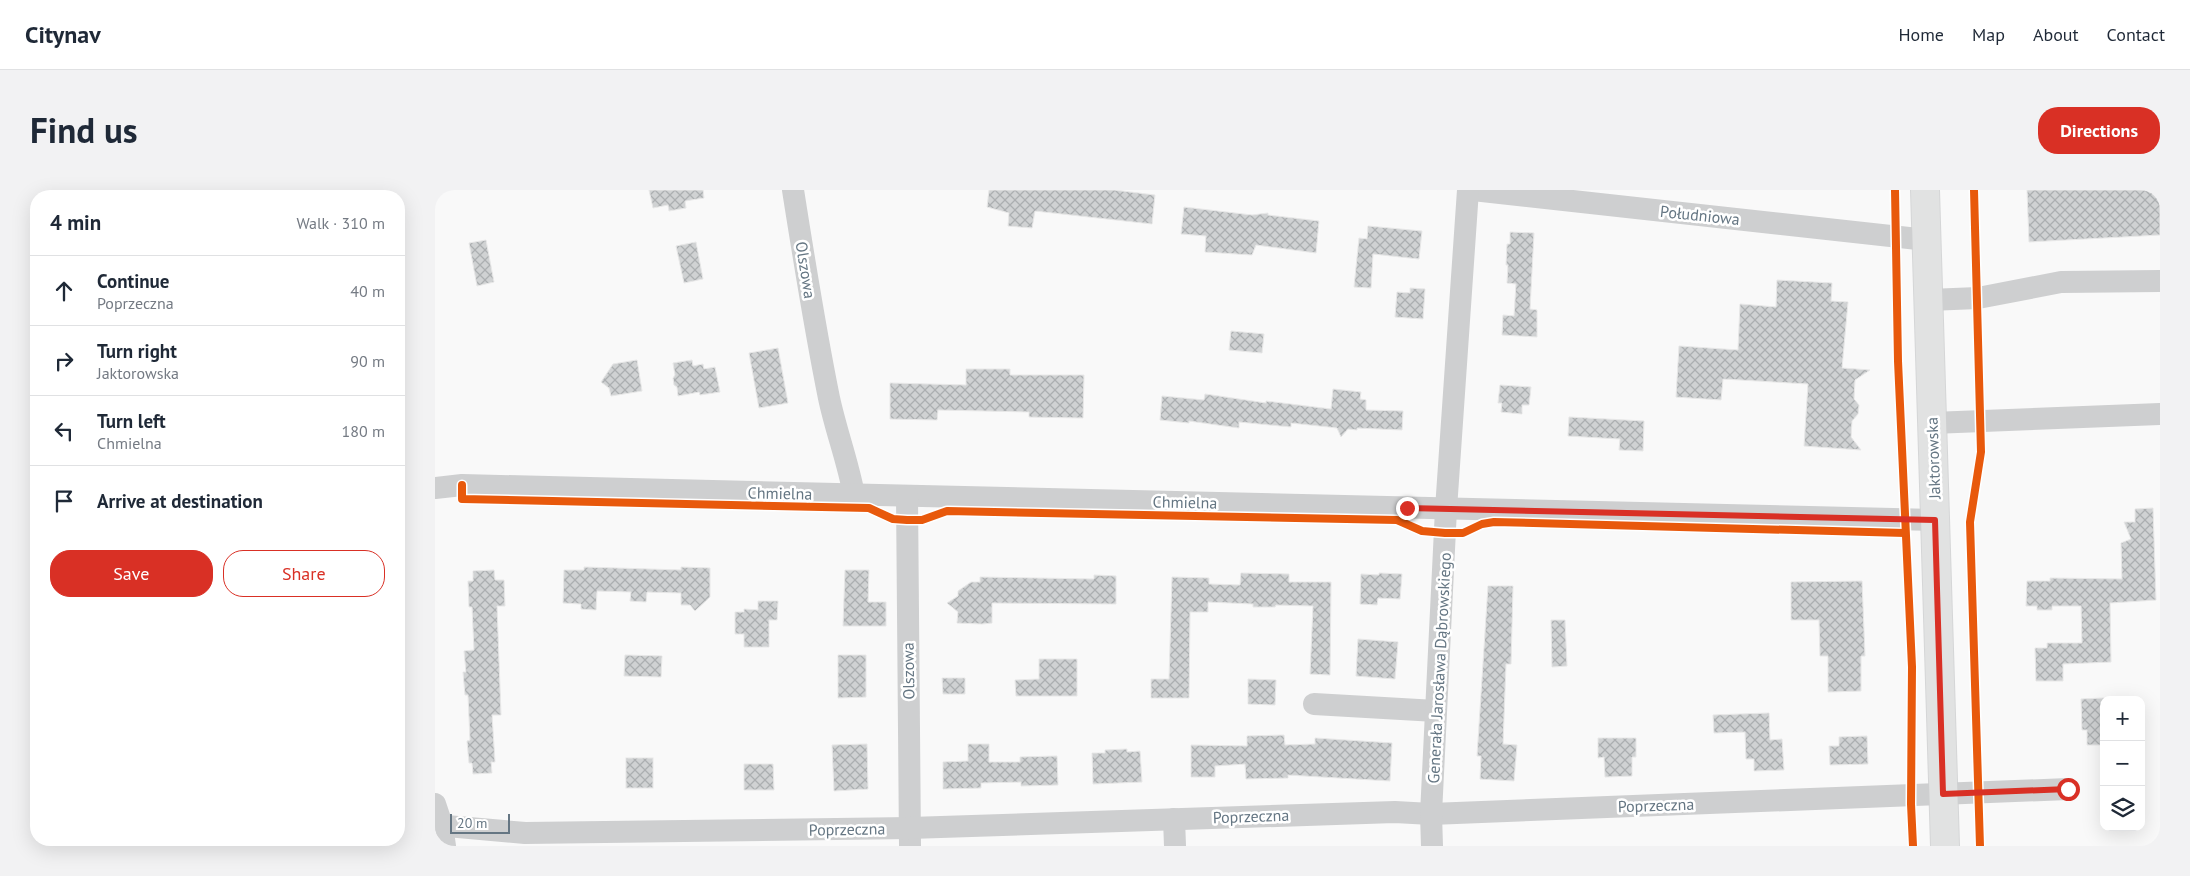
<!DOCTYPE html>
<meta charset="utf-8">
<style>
body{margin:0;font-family:"PT Sans",sans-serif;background:#f2f2f3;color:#1f2937}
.controls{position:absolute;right:15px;bottom:15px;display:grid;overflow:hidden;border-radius:10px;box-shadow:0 5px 20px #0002}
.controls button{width:45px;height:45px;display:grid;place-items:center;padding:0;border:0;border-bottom:1px solid #e0e1e3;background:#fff;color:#1f2937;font:25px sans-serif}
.scale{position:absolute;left:15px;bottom:12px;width:60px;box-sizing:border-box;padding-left:5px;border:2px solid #657683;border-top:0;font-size:14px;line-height:18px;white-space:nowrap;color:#657683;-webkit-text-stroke:4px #fff;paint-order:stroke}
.stop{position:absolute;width:15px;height:15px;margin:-11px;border:4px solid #d93025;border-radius:50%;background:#fff}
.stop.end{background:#d93025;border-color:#fff;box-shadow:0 1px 5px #0008}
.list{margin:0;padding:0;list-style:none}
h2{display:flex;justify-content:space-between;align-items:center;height:65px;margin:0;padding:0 20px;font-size:21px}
h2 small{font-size:16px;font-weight:400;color:#747a83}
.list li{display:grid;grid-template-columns:32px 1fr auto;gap:15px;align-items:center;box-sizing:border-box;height:70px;padding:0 20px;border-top:1px solid #e0e1e3}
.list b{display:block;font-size:19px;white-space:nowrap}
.list p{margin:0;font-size:16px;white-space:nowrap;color:#747a83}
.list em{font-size:16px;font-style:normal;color:#747a83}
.actions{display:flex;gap:10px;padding:15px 20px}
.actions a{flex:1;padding:11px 0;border:1px solid #d93025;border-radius:20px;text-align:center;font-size:18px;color:#d93025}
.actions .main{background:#d93025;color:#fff}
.icon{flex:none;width:28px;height:28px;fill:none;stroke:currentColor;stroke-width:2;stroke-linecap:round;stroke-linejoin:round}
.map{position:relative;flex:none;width:1725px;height:656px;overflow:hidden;border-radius:20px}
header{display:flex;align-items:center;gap:30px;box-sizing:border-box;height:70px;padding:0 25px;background:#fff;border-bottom:1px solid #e0e1e3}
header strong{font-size:24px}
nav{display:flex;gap:28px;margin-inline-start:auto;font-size:18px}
.intro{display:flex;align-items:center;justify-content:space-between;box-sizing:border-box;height:120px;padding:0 30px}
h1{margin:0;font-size:35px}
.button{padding:12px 22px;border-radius:20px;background:#d93025;color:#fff;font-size:18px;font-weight:700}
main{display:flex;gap:30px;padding:0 30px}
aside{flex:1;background:#fff;border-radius:20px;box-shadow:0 5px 20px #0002}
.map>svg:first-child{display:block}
</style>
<header>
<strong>Citynav</strong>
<nav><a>Home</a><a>Map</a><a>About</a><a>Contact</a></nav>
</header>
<div class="intro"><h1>Find us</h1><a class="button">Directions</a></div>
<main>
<aside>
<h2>4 min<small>Walk · 310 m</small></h2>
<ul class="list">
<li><svg class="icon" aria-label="ahead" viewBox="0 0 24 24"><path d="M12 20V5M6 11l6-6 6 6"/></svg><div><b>Continue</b><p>Poprzeczna</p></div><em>40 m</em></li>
<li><svg class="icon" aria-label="right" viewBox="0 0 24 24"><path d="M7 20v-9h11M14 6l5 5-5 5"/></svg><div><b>Turn right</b><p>Jaktorowska</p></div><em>90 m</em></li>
<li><svg class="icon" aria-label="left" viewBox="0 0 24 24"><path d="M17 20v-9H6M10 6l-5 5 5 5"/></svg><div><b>Turn left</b><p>Chmielna</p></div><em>180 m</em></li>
<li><svg class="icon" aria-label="arrive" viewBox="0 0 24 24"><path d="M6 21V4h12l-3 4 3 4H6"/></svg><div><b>Arrive at destination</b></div></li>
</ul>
<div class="actions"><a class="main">Save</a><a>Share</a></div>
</aside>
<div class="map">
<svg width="1725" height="656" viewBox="0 0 1725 656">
<defs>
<pattern id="building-cross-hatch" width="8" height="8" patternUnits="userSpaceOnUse" patternTransform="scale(1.25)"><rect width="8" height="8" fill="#d0d2d3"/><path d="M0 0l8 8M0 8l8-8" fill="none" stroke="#acafb1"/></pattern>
</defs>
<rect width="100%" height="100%" fill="#f9f9f9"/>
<g fill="url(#building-cross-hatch)" stroke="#e8e8e8">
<path d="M214,0h54l1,8 -19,3 1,7 -17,3 -1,-6 -15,3z"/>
<path d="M554,0h125l41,5 -3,29 -117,-13 -3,17 -24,-2 1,-13 -22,-6z"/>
<path d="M1592,0h133v45l-131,7z"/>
<path d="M749,17l68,8 16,-2v2l51,6 -3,32 -60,-8 -4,10 -47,-3 1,-16 -25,-2z"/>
<path d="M933,36l54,5 -3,28 -46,-5 -2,34 -17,-1 5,-49 8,1z"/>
<path d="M1075,42l24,1 -4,76 7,1v27l-35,-2 1,-20 11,1 2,-32 -9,-1 1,-18h-2l1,-21h3z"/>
<path d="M51,50l8,42 -17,4 -8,-43z"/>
<path d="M261,52l7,37 -19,4 -8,-37z"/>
<path d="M1342,90l55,3 -1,18 17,1 -6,66 28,2 -15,10 -1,19 5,6 -1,9 -6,7 -1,16 10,13 -57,-4 4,-62 -85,-5 -2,21 -45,-3 3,-51 59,4 2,-46 36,3z"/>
<path d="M975,98l15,1 -2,30 -28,-2 2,-25 13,1z"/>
<path d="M796,141l33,3 -2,19 -33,-3z"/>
<path d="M343,158l10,55 -29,5 -10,-55z"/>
<path d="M202,170l5,31 -31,5 -2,-8 -8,-6 12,-18z"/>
<path d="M257,170l1,6 10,-2 1,5 11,-2 5,25 -20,3 -1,-3 -21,4 -1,-9 -3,-2 -1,-7 2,-3 -2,-12z"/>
<path d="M531,179h44v6h74l-1,43 -54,-1v-5l-91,-2 -1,10 -47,-1v-36l76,2z"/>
<path d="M1065,195l31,2 -2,18h-7v9l-21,-2 1,-9h-4z"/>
<path d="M898,199l28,3 -1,7 6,1v10l37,1 -1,19 -45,-2v2l-9,-1 -7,8 -4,-9 -8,-1 -38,-4v4l-52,-5v6l-50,-7v2l-29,-3 2,-24 42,4 1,-6 61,9v-2l65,8z"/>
<path d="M1134,227l75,4 -1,30 -24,-1 1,-11 -52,-3z"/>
<path d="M1718,318l3,92 -46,3 1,59 -48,2v17h-27l-1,-33h12v-5h35l-1,-37h-29v4h-15v-4h-11l1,-25h23v-3l72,1 -1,-36 10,-4 -7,-17h11v-13z"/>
<path d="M149,377l97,3v-3l29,1v29l-15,14 -5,-6h-9v-12l-34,-1 -1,10 -16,-1 1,-9 -34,-1 -1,19 -15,-1v-5l-18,-1 1,-33h20z"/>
<path d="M59,380l1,10h9l1,26h-8l4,109h-9l3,47h-4l1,11 -19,1 -1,-11h-3l-2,-22 3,-1 -2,-45h-3l-2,-23h3l-2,-21 10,-1 -2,-43h-3l-1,-26h5v-10z"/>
<path d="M410,380h24l-1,32h18v24h-43z"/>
<path d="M806,383l48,1v8h42l-1,93 -20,-1 3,-68 -37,-1 -1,2h-22v-3l-45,-2v10h-18l-1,86h-38v-19h18l3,-102 37,1v6l31,1z"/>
<path d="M944,383l23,1 -2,25 -22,-1 -1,7 -17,-1 1,-30 18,1z"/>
<path d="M659,385l22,1v28l-124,-1v20l-10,1 -25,-1 1,-11 -11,-9 11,-7v-5l13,-9h9v-5l114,2z"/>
<path d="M1427,391l3,75h-4v35l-33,1v-36h-8l-1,-36h-28v-38z"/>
<path d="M1053,396h25l-2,78h-5l-3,80 14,1 -3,36 -34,-2 1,-23h-4z"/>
<path d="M323,411h20l-1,19h-8v27h-25v-13h-9v-22h9v-3l14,1z"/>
<path d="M1116,430h14l2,46 -15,1z"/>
<path d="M923,449l40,3 -3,37 -39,-3z"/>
<path d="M190,465l37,1 -1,21 -37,-1z"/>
<path d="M403,465h28v42l-28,1z"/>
<path d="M604,469h38v37h-61l-1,-16 24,-1z"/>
<path d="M507,488h23v16h-22z"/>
<path d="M813,489l28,1 -1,25 -27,-1z"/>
<path d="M1669,508v47h-17v-15h-5l-1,-31z"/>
<path d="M1334,523l1,27 12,-1 2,31 -30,1v-12h-8l-1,-27 -31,1 -1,-18z"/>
<path d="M849,545l1,10 30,-1v-6l77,5 -2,38 -102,-6v3l-42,1 -1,-15 -30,2v11h-24v-32l56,1v-10z"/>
<path d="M1432,546l1,28 -38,1 -1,-19h10v-9z"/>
<path d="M1163,548h38v19h-4v19l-27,1 -1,-20 -6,1z"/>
<path d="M432,554l1,45 -34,2 -2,-46z"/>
<path d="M533,554h21v18h31v-5l37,-1 1,29 -37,1v-4l-40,1v5l-38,1v-27l25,-1z"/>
<path d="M692,559v3l13,-1 2,31 -49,2 -1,-31h13v-3z"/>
<rect x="191" y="568" width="27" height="30"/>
<path d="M309,574h29l1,26h-30z"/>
</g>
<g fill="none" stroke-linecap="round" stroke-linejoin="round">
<g stroke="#d5d6d7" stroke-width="30">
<path id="major" d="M1490,0l20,656"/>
</g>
<g stroke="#cecfd0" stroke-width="22">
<path d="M358,0c11,70 22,139 36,208 7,33 19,64 25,97"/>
<path d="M1038,0l454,50"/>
<path d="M1494,110l49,-2 83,-16 99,-1"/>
<path d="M1497,233l228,-9"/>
<path d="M0,298l27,-3 1473,35"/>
<path d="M472,306l3,350"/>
<path d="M879,514l122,7"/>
<path d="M0,614l7,21 3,21"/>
<path d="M739,629l1,27"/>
<path d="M0,635l90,8 385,-5 485,-16 36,2 637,-25"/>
<path d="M997,656l-1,-32 15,-305 22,-319"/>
</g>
<use href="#major" stroke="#e1e2e2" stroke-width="28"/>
<g stroke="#fff" stroke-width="11">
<g id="cycleway">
<path d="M1460,0l3,171 14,306 -1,137 2,42"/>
<path d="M1539,0l7,262 -11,70 10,324"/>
<path d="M27,295v14l407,9 24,11 14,1h15l25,-9 450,9 25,11 23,2h18l19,-9 12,-2 411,11"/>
</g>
</g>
<use href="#cycleway" stroke="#e8590c" stroke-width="8"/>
</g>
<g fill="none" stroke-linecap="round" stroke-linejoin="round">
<path stroke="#d93025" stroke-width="6" d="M972,318l528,12 8,274 125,-5"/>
</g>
<g text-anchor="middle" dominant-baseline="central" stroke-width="5" stroke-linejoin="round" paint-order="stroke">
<g font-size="16" fill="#657683" stroke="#fff">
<text transform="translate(1265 25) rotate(6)">Południowa</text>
<text transform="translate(371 80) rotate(81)">Olszowa</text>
<text transform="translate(1498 268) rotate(-92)">Jaktorowska</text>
<text transform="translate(345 303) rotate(1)">Chmielna</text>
<text transform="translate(750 312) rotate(1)">Chmielna</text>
<text transform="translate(1004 478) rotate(-87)">Generała Jarosława Dąbrowskiego</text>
<text transform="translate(473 481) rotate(-91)">Olszowa</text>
<text transform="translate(1221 615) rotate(-2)">Poprzeczna</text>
<text transform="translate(816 626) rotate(-2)">Poprzeczna</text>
<text transform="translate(412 639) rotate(-1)">Poprzeczna</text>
</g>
</g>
</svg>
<div class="controls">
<button>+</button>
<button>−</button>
<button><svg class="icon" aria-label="layers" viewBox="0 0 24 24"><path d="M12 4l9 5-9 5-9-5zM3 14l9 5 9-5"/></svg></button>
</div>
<div class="scale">20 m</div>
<div class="stop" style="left:1633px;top:599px"></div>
<div class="stop end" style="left:972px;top:318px"></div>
</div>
</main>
